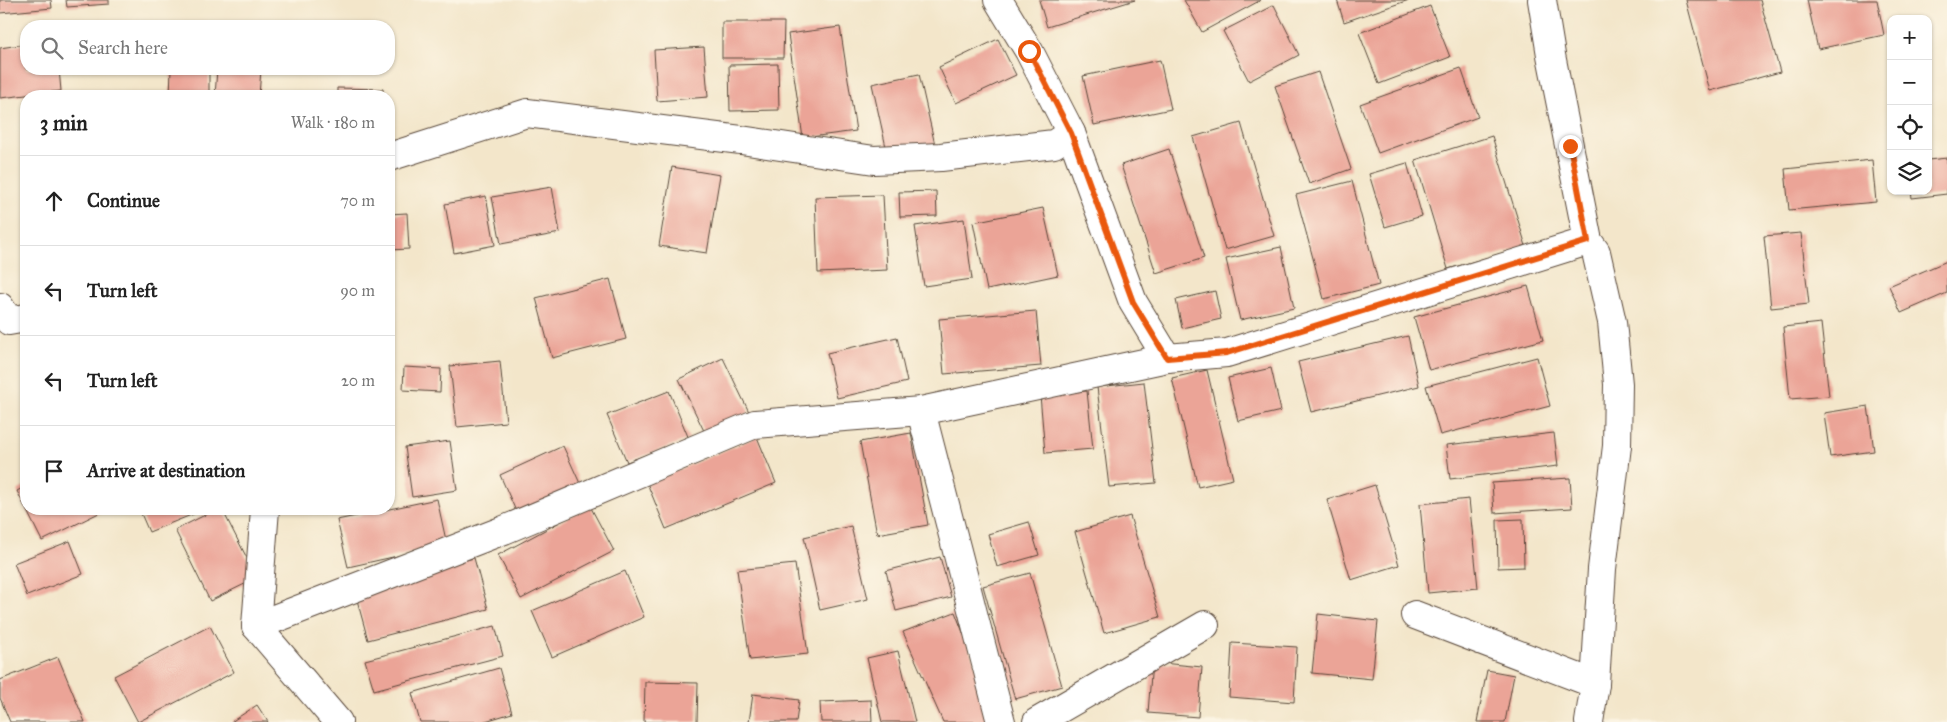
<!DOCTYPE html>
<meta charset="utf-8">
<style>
body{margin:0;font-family:"IM FELL Great Primer",serif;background:#f2f2f2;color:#222}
.controls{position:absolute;right:15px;top:15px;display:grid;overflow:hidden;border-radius:10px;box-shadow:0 1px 4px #0004}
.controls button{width:45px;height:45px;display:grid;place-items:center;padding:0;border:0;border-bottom:1px solid #e0e0e0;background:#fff;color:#222;font:25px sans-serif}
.stop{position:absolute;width:15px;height:15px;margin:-11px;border:4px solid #ea580c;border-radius:50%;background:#fff}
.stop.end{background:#ea580c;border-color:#fff;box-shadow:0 1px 5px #0008}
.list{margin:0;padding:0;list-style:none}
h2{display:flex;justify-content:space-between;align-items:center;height:65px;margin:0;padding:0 20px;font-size:21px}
h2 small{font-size:16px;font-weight:400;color:#767676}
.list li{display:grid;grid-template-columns:32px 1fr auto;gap:15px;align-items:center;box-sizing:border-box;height:90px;padding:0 20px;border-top:1px solid #e0e0e0}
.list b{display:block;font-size:19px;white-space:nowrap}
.list em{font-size:16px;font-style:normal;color:#767676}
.icon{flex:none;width:28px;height:28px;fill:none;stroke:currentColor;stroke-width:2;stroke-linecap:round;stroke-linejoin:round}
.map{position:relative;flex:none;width:1947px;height:722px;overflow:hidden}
.search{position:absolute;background:#fff;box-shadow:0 1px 4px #0004;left:20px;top:20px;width:375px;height:55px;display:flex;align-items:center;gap:12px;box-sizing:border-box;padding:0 18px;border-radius:20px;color:#767676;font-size:19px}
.panel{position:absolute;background:#fff;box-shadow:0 1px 4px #0004;left:20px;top:90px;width:375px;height:425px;border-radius:20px}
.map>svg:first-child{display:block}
</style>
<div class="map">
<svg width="1947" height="722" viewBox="0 0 1947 722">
<rect width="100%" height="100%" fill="#fcf5e5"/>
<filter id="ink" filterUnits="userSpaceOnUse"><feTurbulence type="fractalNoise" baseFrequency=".02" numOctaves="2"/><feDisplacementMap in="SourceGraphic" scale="10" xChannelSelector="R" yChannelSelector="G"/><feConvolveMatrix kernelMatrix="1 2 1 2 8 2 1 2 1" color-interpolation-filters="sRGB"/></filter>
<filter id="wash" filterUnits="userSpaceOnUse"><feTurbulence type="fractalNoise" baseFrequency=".0096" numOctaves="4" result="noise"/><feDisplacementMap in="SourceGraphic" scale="20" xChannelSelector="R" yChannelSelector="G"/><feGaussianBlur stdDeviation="1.12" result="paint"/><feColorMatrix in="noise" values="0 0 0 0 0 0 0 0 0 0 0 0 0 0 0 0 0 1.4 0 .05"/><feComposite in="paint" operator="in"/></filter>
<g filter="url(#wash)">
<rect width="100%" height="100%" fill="#f3e6ca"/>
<g id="blocks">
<g fill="#eba497">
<path d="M0,0h51l1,8 -52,5z"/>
<path d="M66,0h43v4l-42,3z"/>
<path d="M1039,0h96l-88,27z"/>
<path d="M1184,0h77l-59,32z"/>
<path d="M1337,0h72l-65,22z"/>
<path d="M1686,0h74l20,72 -70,19z"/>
<path d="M1807,0h70l7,35 -66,14z"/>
<path d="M1274,5l25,50 -50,26 -26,-50z"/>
<path d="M1430,6l20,51 -71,27 -20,-51z"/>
<path d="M722,22h62l-1,36h-61z"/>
<path d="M840,27l16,104 -53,7 -15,-104z"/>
<path d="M998,39l18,36 -60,28 -17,-36z"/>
<path d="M26,44v25h33l2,22 -61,7v-50z"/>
<path d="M704,47l4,50 -51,4 -3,-51z"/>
<path d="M1160,60l11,49 -77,16 -11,-49z"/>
<path d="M778,64l1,46 -49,1 -1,-46z"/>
<path d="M1461,68l17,49 -100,36 -18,-49z"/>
<path d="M171,69h38v27h-39z"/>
<path d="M217,69h44l-2,27h-44z"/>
<path d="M1318,72l33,97 -42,15 -34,-98z"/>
<path d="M919,74l16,71 -47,11 -16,-72z"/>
<path d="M337,88l46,1v7h-46z"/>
<path d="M1241,123l33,113 -49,14 -32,-113z"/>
<path d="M1492,136l34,110 -78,23 -33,-109z"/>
<path d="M1169,149l35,109 -48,15 -35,-108z"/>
<path d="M1947,158v36l-35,4 -1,-7h17v-31z"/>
<path d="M1872,160l4,42 -87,8 -4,-41z"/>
<path d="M1407,163l15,53 -37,11 -16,-53z"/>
<path d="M672,167l48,8 -13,78 -48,-7z"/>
<path d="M1352,181l27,104 -55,14 -28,-104z"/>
<path d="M552,187l8,46 -59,11 -9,-47z"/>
<path d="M936,191l1,25 -37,1 -1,-25z"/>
<path d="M883,195l4,75 -69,3 -3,-76z"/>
<path d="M486,196l9,49 -41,8 -9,-49z"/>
<path d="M1043,208l15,67 -71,15 -14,-68z"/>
<path d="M407,213l2,36 -20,1v-36z"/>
<path d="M964,219l8,60 -48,7 -9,-60z"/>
<path d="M1801,233l8,71 -38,4 -7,-72z"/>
<path d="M1281,247l13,61 -54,12 -14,-61z"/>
<path d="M1947,261v32l-46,20 -12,-27z"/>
<path d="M610,279l16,60 -74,19 -16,-60z"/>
<path d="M1528,286l15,54 -114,30 -15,-53z"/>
<path d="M1215,291l6,28 -39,9 -6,-28z"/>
<path d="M1036,311l5,55 -97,8 -5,-55z"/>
<path d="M1821,323l8,73 -39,3 -7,-72z"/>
<path d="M1408,336l11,50 -108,26 -13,-50z"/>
<path d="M897,337l10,45 -70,16 -10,-45z"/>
<path d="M1537,357l13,49 -110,29 -14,-49z"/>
<path d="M723,358l26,54 -44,21 -26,-54z"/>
<path d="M500,361l6,61 -49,5 -7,-61z"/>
<path d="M404,367l37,2 -1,23 -37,-2z"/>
<path d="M1271,368l10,43 -43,10 -10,-43z"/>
<path d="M1207,370l26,109 -35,8 -26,-109z"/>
<path d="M1144,382l12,101 -47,4 -12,-100z"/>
<path d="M669,391l20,48 -62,23 -20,-47z"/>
<path d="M1087,391l6,58 -48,4 -5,-58z"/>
<path d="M1868,406l6,45 -44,6 -6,-44z"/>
<path d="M911,433l17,92 -51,9 -17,-92z"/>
<path d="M1554,433l4,33 -108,13 -4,-34z"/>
<path d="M757,437l19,46 -110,46 -19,-46z"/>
<path d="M450,441l7,49 -45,7 -7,-50z"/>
<path d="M563,446l20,44 -64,28 -19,-43z"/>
<path d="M1570,478l2,30 -78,5 -2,-30z"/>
<path d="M1375,485l24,80 -48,15 -24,-80z"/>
<path d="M26,486v23h81l-65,32 -25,-50z"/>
<path d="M437,499l10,46 -99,22 -11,-47z"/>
<path d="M1469,499l9,89 -50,5 -8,-89z"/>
<path d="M590,506l24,45 -93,48 -23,-44z"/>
<path d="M139,509h67l-57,23z"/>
<path d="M217,509h5l35,69 -47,23 -35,-71z"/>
<path d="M1130,516l30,101 -56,16 -29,-101z"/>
<path d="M1523,519l1,48 -26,1 -1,-48z"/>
<path d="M1029,522l10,33 -42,12 -9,-33z"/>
<path d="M851,526l17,73 -48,11 -16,-73z"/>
<path d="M70,541l13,33 -56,22 -13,-33z"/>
<path d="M940,557l11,40 -55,14 -10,-40z"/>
<path d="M474,558l14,51 -120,31 -14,-51z"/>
<path d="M795,564l13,90 -58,6 -13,-90z"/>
<path d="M625,571l19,46 -92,40 -20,-46z"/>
<path d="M1030,573l32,113 -47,13 -32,-113z"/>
<path d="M955,612l43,110h-55l-40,-90z"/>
<path d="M1318,614l60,7 -6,58 -60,-6z"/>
<path d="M210,626l24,46 -96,50 -24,-46z"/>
<path d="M495,626l8,30 -129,34 -9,-30z"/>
<path d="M1232,643l65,4 -3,55 -65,-5z"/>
<path d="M898,651l17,71h-33l-15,-64z"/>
<path d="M58,657l27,65h-75l-10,-24v-18z"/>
<path d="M1152,662l50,5 -4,50 -50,-4z"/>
<path d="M499,668l13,45 -30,9h-62l-8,-29z"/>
<path d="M1487,670l27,5 -9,47h-28z"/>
<path d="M645,682l53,1 -1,39h-53z"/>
<path d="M753,694l46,6 -3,22h-47z"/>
<path d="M871,700l1,22h-51l-1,-20z"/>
<path d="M257,705l11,17h-37z"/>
</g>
</g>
</g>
<g filter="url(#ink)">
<use href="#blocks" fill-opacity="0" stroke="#574638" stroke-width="1"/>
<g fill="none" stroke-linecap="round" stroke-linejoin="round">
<g stroke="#574638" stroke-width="30">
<g id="minor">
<path d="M998,0l31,51 42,82 62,169 34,56 60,-5 361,-112"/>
<path d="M389,157l138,-44 214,27 133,20 67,-3 113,-13 17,-11"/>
<path d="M0,307l9,14 17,-3"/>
<path d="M921,411l80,311"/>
<path d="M265,509l-9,117 82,96"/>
<path d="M1415,615l180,69"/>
<path d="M256,626l248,-96 251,-106 166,-13 246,-53"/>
<path d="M1037,722l168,-97"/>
</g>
</g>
<g stroke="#574638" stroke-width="30">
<path id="tertiary" d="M1542,0l9,55 37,186 8,11 16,70 6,62 -1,62 -15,123 -7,115 -6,38"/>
</g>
<use href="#minor" stroke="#fff" stroke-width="28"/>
<use href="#tertiary" stroke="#fff" stroke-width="28"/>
</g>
</g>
<g fill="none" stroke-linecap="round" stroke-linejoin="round" filter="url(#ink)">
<path stroke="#ea580c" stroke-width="6" d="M1029,51l42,82 62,169 34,56 60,-5 361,-112 -18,-95"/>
</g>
</svg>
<div class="controls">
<button>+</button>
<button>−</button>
<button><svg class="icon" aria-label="locate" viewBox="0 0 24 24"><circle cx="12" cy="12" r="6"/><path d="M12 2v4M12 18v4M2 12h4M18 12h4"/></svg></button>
<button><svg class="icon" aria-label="layers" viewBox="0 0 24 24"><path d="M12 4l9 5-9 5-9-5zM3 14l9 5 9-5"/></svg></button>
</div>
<div class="stop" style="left:1029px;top:51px"></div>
<div class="stop end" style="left:1570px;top:146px"></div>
<div class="search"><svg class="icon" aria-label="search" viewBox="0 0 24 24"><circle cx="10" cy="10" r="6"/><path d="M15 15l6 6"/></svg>Search here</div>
<section class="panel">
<h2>3 min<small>Walk · 180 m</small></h2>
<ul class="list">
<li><svg class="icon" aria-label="ahead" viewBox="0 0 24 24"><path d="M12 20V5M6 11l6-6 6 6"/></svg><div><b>Continue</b></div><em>70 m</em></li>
<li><svg class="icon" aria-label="left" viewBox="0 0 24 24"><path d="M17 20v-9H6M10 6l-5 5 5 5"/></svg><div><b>Turn left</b></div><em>90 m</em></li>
<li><svg class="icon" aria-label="left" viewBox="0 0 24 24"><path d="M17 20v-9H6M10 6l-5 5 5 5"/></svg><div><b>Turn left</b></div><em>20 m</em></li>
<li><svg class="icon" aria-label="arrive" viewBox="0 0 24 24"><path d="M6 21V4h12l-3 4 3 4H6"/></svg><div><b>Arrive at destination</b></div></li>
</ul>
</section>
</div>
